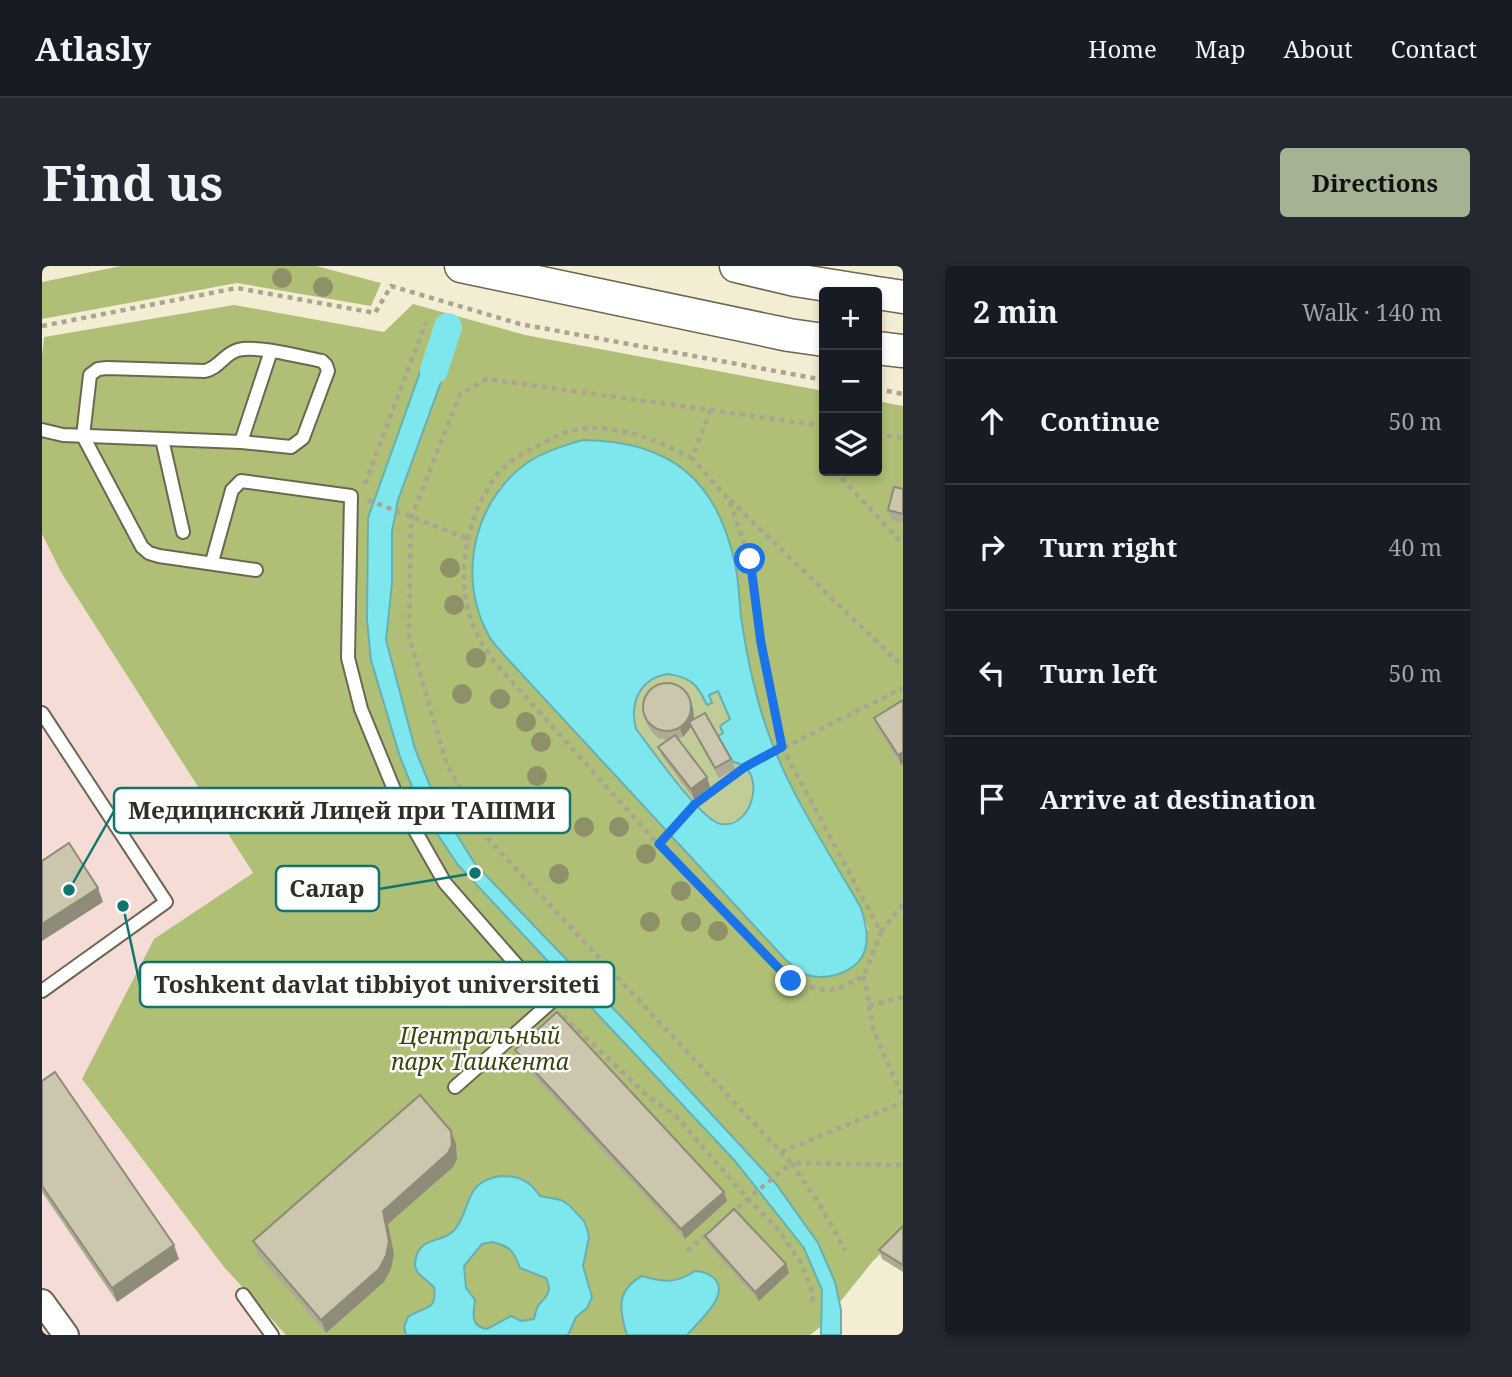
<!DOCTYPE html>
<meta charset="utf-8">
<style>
body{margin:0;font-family:"Noto Serif",serif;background:#242831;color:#f1f3f6}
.controls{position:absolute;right:21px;top:21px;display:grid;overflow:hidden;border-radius:7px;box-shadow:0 4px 10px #0003}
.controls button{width:63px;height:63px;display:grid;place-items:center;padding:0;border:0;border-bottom:2px solid #363941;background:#171b24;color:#f1f3f6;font:35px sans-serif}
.stop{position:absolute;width:21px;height:21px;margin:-16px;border:5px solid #1a73e8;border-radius:50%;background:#fff}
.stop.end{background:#1a73e8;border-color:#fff;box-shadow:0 2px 7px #0008}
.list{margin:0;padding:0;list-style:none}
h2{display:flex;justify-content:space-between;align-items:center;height:91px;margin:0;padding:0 28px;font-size:30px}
h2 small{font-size:23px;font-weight:400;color:#9ea1a6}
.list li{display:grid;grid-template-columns:46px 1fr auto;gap:21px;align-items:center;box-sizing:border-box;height:126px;padding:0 28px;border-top:2px solid #363941}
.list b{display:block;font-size:26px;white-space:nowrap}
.list em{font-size:23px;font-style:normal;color:#9ea1a6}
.icon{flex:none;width:38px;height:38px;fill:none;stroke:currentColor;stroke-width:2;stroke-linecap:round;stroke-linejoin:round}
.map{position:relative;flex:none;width:861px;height:1069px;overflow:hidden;border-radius:7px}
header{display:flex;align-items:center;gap:42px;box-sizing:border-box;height:98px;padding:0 35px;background:#171b24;border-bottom:2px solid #363941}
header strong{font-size:33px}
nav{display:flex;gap:38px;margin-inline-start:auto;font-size:24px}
.intro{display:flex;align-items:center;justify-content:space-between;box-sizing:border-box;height:168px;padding:0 42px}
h1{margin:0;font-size:49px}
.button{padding:18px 32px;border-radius:7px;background:#a4b394;color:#111;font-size:24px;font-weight:700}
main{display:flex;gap:42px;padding:0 42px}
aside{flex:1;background:#171b24;border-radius:7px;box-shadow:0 4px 10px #0003}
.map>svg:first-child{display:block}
</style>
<header>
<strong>Atlasly</strong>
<nav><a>Home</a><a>Map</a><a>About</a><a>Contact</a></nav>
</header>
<div class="intro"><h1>Find us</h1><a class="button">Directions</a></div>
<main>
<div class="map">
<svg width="861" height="1069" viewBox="0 0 861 1069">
<rect width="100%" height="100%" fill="#f3edd4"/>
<path fill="#f6dcd7" d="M0,268l19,38 192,302 -99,65 70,328 62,68h-244z"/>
<path fill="#c1cc97" d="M626,408l23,7 18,14 9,-5 12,29 -7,15 -5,2 15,26 12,5 8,12 1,9 -5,19 -8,11 -14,6 -15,-2 -17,-18 -60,-75c-6,-26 5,-51 33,-55z"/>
<g fill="#b0bf76" fill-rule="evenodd">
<path d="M79,0h195l65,17 -10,23 -134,-23 -195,36v-37z"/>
<path d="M371,38l112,31 299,56v80h53v-70l26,5v825l-30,30 -54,67 -9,7h-524l-62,-68 -142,-188 72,-140 99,-66 -192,-301 -19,-38v-178l2,-19 190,-32 150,27zM491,192l202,106c7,59 13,118 35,174 23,59 60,115 91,170l7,21 -50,49 -16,-5 -17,-14 -279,-302 -17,-21 -12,-33 22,-115z"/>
</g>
<g fill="#7ee7ed" stroke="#67b0b1" stroke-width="2" fill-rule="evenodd">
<path d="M391,70l24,2 -59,162 -6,31v52l-6,57 29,109 22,54 38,61 157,164 144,156 42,59 17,39 6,28v25h-20l1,-45 -18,-42 -69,-87 -277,-296 -36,-54 -22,-54 -29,-97 -4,-40 1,-102z"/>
<path d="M541,174c87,1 134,39 152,124 4,17 4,35 6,53 6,40 14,80 28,118 22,61 60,117 92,173 10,30 10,57 -26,67 -11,3 -22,3 -33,-2 -6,-4 -12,-10 -17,-14l-279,-302c-5,-6 -13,-13 -17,-21 -34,-60 -14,-141 44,-177 15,-9 33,-14 50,-19zM626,408c24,4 29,10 39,31l5,-2 -3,-8 9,-4 12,28 -10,7 3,7 -5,3 15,26c35,5 21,67 -12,62 -20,-3 -70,-76 -85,-95 -7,-26 4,-51 32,-55z"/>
<path d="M458,910c19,0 29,4 40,20l21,4 8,5 15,16 3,8 2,8 -6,29 9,31 -5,11 -11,9 -8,18h-162l-2,-8 4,-10c15,-11 30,-5 26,-30l-16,-14 -3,-7c0,-32 29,-21 41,-38 16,-22 8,-46 44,-52zM450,976c18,4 22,9 28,26l26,10c7,16 0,17 -8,28 -2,4 -3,8 -4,13l-13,2 -10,-5 -24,13c-17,-3 -14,-15 -12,-29l-9,-12 -2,-22 18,-22z"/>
<path d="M653,1005c16,1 30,11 21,29 -6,12 -20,25 -29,35h-60c-8,-25 -11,-45 15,-59 20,6 34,8 53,-5z"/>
</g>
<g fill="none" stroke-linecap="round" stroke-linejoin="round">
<path stroke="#7ee7ed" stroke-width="28" d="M392,104l14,-43"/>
<g stroke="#6c6751" stroke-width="16">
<g id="service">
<path d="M0,164l21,5 178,7 30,-91"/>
<path d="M120,173l21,93"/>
<path d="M199,176l50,5 12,-9 25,-67 -2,-6 -4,-4c-21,-4 -65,-16 -84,-11 -13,3 -19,18 -33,21l-98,-3 -9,1 -8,6 -7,61 59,111 7,6 10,3 97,14"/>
<path d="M170,296l20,-72 9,-9 110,15 -3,162 13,51 39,95 45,79 105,120 -95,84"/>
<path d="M0,447l124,189 -124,89"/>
<path d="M201,1029l29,40"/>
</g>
</g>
<g stroke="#6c6751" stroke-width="28">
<path id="minor" d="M0,1036l24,33"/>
</g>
<g stroke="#6c6751" stroke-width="35">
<g id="tertiary">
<path d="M419,0l328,69 35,5"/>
<path d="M694,0l59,14 76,12"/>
<path d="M835,27l26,4"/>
<path d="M835,82l26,3"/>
</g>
</g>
<g stroke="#a9a592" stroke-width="4.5" stroke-dasharray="5 5" stroke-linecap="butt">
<path d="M0,60l195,-38 138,25 16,-27 129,38 304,56"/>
<path d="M835,123l26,5"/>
<path d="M782,160l-337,-47 -27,15 -49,124 -2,118 38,129 43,76 301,322 112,2"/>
<path d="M835,168l26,4"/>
<path d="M650,192c-31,-16 -65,-30 -102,-30 -18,0 -39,10 -55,19 -14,8 -28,15 -38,28 -28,36 -41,94 -28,138 5,19 15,35 27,51l162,180 133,137c37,12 38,13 73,-5l17,-44 -99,-185 -21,-104 -11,-84 -21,-59 -37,-42 19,-49"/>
<path d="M793,205l68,73"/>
<path d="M323,218l61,-162"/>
<path d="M326,234l98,38"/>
<path d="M688,234l173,167"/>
<path d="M616,578l37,-40 50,-37 158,-79"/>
<path d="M839,666l22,-28"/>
<path d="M822,710l9,53 30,69"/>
<path d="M827,740l34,-9"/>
<path d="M521,750l85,80 28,20 72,83 29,29 24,35 11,28 1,12"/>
<path d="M739,886l122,-50"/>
<path d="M688,948l61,-51 28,40 26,47"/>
<path d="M645,985l21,-18"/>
</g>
<use href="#service" stroke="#fff" stroke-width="12"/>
<use href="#minor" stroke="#fff" stroke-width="24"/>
<use href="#tertiary" stroke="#fff" stroke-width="32"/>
</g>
<g fill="#8e9167">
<circle cx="240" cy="12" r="10"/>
<circle cx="281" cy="21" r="10"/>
<circle cx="408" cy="302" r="10"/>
<circle cx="412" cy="339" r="10"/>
<circle cx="434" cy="392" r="10"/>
<circle cx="420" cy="428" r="10"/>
<circle cx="458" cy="433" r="10"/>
<circle cx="484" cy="456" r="10"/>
<circle cx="499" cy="476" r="10"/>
<circle cx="495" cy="510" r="10"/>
<circle cx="542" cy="561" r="10"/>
<circle cx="577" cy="561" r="10"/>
<circle cx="604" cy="588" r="10"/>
<circle cx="517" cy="608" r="10"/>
<circle cx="639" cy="625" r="10"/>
<circle cx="608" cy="656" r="10"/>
<circle cx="649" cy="656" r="10"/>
<circle cx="676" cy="665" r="10"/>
</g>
<g fill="#afaa95">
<path d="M861,223v34l-12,-3 -3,-10z"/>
<path d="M861,434v64l-2,1 -23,-37 -4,-10z"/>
<path d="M651,442l1,11 37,40 4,10 -16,9 -28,-51 -8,10 -5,2 29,38 3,10 -16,12 -32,-43 -4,-9 9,-7 -9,-2 -5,-5 -4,-5 -4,-9z"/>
<path d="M473,784l209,142 3,9 -42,38 -166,-179z"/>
<path d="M0,815l137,178 -62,43 -75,-110z"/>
<path d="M414,878l1,15 -4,8 -65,57 6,30 -3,15 -7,13 -58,51 -68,-78 -5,-14z"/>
<path d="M861,960v46l-21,-13 -3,-9z"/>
<path d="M663,970l81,28 3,9 -30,28 -51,-56z"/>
</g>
<g fill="#8e8b79">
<path d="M648,432l3,10 1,13 -5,1 2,5 -8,10 -3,-9z"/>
<path d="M861,486v12l-2,1 -3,-10z"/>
<path d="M665,511l3,10 -16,12 -3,-10z"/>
<path d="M56,622l5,14 -61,39v-17z"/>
<path d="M409,865l5,13 1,15 -4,8 -65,57 6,30 -3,15 -7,13 -58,51 -5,-13 62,-109z"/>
<path d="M682,926l3,9 -42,38 -4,-10z"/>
<path d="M132,979l5,14 -62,43 -5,-14z"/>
<path d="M744,998l3,9 -30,28 -4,-9z"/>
</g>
<g fill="#cbc6ad" stroke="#8e8b79" stroke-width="2">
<path d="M852,221l9,2v25l-15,-4z"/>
<circle cx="625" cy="441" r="24"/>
<path d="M861,434v52l-5,3 -24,-37z"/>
<path d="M663,447l26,46 -16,9 -26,-46z"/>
<path d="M633,469l32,42 -16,12 -33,-42z"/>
<path d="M27,577l29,45 -56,36v-63z"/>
<path d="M515,746l167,180 -43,37 -166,-179z"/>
<path d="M13,806l119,173 -62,43 -70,-102v-105z"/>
<path d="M378,829l31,36 1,14 -4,8 -65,58 6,30 -3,15 -7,13 -58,51 -68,-79z"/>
<path d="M692,943l52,55 -31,28 -50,-56z"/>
<path d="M861,960v39l-24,-15z"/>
</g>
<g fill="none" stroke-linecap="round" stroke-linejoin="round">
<path stroke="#1a73e8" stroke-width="9" d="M708,293l11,84 21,104 -37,20 -50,37 -36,40 132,137"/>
</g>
<g text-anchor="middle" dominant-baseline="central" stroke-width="5" stroke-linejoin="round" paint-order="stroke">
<g font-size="23" font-style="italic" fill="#3c450d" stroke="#fff">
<text x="438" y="769">Центральный<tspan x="438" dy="26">парк Ташкента</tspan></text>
</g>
</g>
<path fill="none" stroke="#0f766e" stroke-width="2.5" d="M27 624L72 545M433 607L337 623M81 640L98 719"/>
<g fill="#0f766e" stroke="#fff" stroke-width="2.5">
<circle cx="27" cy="624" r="7"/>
<circle cx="433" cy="607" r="7"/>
<circle cx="81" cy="640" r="7"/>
</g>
<g fill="#fff" stroke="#0f766e" stroke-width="2.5">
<rect x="72" y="522" width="456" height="45" rx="7"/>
<rect x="234" y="600" width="103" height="45" rx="7"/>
<rect x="98" y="696" width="474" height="45" rx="7"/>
</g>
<g font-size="24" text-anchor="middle" font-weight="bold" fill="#302e25">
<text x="300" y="553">Медицинский Лицей при ТАШМИ</text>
<text x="285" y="631">Салар</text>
<text x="335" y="727">Toshkent davlat tibbiyot universiteti</text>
</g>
</svg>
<div class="controls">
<button>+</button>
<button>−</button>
<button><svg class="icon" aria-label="layers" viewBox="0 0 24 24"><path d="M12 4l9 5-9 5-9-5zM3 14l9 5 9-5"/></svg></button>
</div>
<div class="stop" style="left:708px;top:293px"></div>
<div class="stop end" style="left:749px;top:715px"></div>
</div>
<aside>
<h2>2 min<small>Walk · 140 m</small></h2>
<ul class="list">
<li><svg class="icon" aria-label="ahead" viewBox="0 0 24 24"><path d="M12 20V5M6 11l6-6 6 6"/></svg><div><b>Continue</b></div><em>50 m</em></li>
<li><svg class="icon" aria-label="right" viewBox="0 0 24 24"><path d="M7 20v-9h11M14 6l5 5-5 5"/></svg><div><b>Turn right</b></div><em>40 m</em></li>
<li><svg class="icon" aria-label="left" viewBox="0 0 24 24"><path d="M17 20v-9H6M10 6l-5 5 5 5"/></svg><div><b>Turn left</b></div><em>50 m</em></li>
<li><svg class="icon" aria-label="arrive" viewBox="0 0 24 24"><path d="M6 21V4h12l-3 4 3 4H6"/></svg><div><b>Arrive at destination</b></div></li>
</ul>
</aside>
</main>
